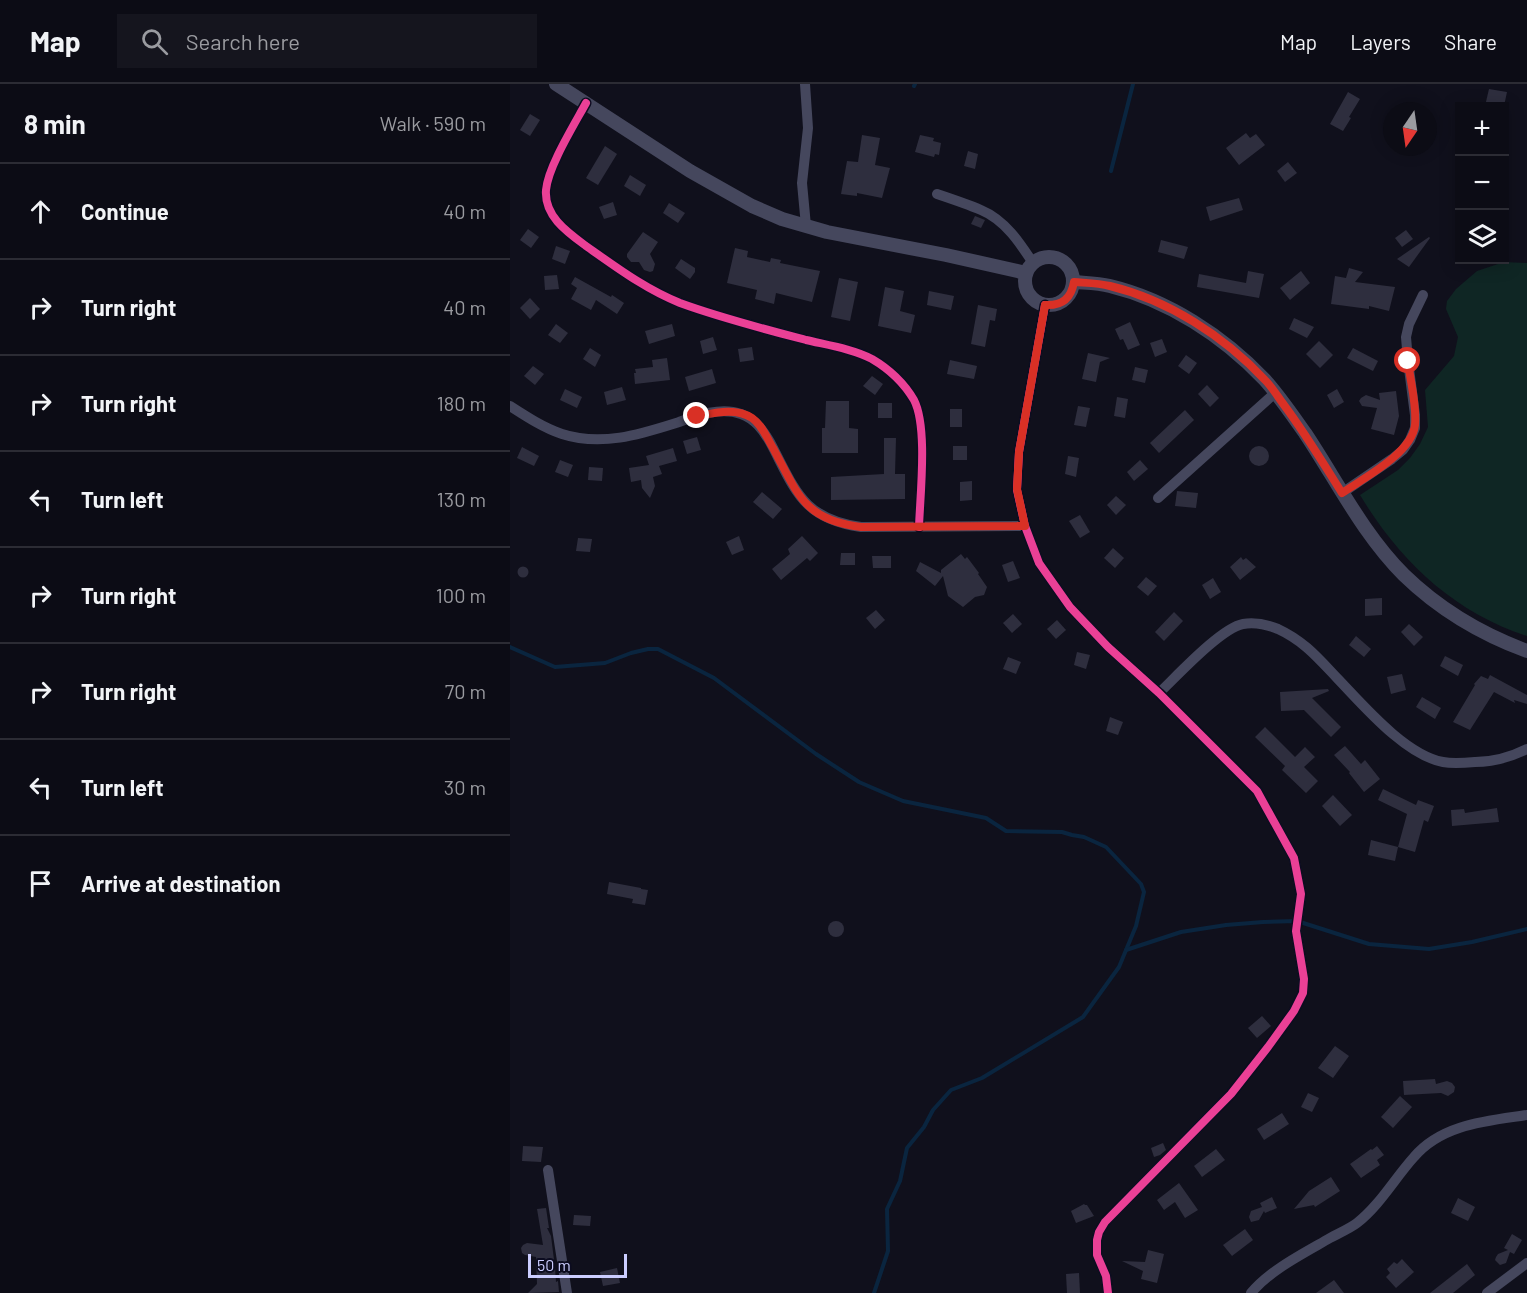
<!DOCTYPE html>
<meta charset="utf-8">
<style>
body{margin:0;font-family:Barlow,sans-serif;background:#15151e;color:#f1f3f6}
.controls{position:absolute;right:18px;top:18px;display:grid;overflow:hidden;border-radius:0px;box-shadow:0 3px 15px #0003}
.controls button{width:54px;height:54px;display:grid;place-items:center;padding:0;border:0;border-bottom:2px solid #2c2c34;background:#0c0c15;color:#f1f3f6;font:30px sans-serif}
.compass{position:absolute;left:873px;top:18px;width:54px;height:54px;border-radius:50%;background:#0c0c15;box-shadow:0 3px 15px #0003;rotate:193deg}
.scale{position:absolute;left:18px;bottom:15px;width:99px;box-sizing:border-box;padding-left:6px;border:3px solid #cbcdff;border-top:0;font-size:16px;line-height:21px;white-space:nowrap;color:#cbcdff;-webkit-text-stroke:4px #0c0c20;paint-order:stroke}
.stop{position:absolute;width:18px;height:18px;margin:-14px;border:4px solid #d93025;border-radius:50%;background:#fff}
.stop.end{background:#d93025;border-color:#fff;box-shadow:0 2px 6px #0008}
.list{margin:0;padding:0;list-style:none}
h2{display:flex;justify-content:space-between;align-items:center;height:78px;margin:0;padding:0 24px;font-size:26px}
h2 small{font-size:20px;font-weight:400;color:#9a9ba0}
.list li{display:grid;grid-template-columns:39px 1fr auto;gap:18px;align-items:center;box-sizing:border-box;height:96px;padding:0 24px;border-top:2px solid #2c2c34}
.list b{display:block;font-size:22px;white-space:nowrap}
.list em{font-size:20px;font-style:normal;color:#9a9ba0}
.icon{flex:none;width:33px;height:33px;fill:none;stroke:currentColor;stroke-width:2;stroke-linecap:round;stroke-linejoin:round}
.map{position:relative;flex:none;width:1017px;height:1209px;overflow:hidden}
header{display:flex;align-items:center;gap:36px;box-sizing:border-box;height:84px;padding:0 30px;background:#0c0c15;border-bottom:2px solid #2c2c34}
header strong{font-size:28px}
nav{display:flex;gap:33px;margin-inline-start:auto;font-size:21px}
.search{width:420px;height:54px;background:#15151e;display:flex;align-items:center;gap:15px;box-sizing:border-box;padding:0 21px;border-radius:0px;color:#9a9ba0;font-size:22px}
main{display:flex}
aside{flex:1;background:#0c0c15}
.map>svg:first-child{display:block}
</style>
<header>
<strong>Map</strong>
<div class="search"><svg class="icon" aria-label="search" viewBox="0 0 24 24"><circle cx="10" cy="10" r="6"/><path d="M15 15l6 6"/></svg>Search here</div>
<nav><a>Map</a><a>Layers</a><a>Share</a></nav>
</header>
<main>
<aside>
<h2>8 min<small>Walk · 590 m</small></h2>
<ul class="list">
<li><svg class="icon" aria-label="ahead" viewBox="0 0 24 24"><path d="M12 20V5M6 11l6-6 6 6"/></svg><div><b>Continue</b></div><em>40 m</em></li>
<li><svg class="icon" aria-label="right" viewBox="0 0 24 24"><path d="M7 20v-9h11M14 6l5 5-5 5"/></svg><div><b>Turn right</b></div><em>40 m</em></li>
<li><svg class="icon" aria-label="right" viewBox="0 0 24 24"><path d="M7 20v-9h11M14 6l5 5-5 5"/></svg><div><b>Turn right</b></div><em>180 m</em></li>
<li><svg class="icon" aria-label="left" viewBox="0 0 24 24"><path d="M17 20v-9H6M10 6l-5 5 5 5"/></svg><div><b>Turn left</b></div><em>130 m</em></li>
<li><svg class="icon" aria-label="right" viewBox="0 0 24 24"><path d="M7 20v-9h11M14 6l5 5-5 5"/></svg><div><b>Turn right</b></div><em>100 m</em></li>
<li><svg class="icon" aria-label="right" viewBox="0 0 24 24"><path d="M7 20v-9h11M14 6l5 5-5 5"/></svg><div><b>Turn right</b></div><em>70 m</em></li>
<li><svg class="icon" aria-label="left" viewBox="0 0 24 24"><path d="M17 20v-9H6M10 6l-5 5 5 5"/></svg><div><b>Turn left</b></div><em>30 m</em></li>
<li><svg class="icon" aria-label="arrive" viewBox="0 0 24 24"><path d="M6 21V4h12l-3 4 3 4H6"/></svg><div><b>Arrive at destination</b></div></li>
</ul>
</aside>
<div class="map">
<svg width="1017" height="1209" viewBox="0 0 1017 1209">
<rect width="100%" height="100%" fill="#10101c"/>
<path fill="#0f2624" d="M994,178l23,1v373c-74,-24 -128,-76 -167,-141l38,-25 12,-12 10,-14 8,-17 -3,-37 29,-34 4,-19 -12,-28 1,-8 9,-12 21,-18z"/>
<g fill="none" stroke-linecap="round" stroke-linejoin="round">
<g stroke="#0a253f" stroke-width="4">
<path d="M404,2l1,-2"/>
<path d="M601,87l22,-87"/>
<path d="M0,563l45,20 50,-4 26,-10 17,-4h10l56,29 102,76 43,28 44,19 83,17 20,13 56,1 10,3 12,2 22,10 35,37 3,8 -8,34 -17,41 -36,50 -101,61 -31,12 -18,20 -9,17 -17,21 -7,33 -13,28 1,42 -14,42"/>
<path d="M616,866l55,-18 45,-7 37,-3 34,-1 72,23 60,5 43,-7 55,-13"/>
</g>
</g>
<g fill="#2e2e3e">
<path d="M979,5l18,3 -3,14h-19z"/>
<path d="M838,8l12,7 -11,18 2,1 -8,13 -13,-7z"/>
<path d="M20,30l10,6 -10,16 -10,-6z"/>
<path d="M736,49l4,5 6,-4 9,11 -26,20 -13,-17z"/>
<path d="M352,51l18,3 -5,27 15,3 -8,30 -25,-5v3l-16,-2 6,-33 11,1z"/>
<path d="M410,51l14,3 -1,3 8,2 -2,12 -4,-1 -1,3 -19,-5z"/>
<path d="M95,62l12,8 -19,31 -12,-7z"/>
<path d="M458,67l10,3 -3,15 -11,-3z"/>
<path d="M778,78l9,11 -12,9 -8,-11z"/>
<path d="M120,91l16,10 -6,11 -16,-10z"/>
<path d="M729,114l4,12 -33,11 -4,-14z"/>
<path d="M103,118l4,13 -13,4 -5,-12z"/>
<path d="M159,119l16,10 -7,10 -15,-10z"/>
<path d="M465,132l10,4 -4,8 -10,-4z"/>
<path d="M18,145l11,8 -8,11 -11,-8z"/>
<path d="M896,146l7,9 -11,8 -7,-9z"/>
<path d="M133,148l15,10 -8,12 5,10 -2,7 -3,1 -6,-2 -5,-8h-8l-4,-5v-3z"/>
<path d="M919,153l1,1 -21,29 -12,-8z"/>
<path d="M651,156l27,7 -4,12 -26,-7z"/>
<path d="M46,162l14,5 -5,13 -13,-5z"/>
<path d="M225,164l13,3 -1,6 23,5 1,-4 10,2 -1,3 40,8 -8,31 -36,-9 -2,11 -19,-5 2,-9 -30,-7z"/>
<path d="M171,175l14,9v4l-5,7 -15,-11z"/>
<path d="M839,184l14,4 -8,10 40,5 -6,24 -20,-5v3l-38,-5 4,-28 11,2z"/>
<path d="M738,187l16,3 -5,24 -62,-11 2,-13 47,9z"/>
<path d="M791,187l9,12 -20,17 -10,-12z"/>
<path d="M47,191l2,14 -14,1 -1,-14z"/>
<path d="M65,193l36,20 1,-2 12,8 -7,11 -21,-14 -5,10 -20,-11 6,-11 -6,-4z"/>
<path d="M329,194l19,4 -8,39 -19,-4z"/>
<path d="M375,203l19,4 -4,20 15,4 -4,18 -33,-7z"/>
<path d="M419,207l25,5 -3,14 -24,-5z"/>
<path d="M20,214l10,11 -10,10 -10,-11z"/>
<path d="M468,221l19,4 -2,12 -5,-1 -5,27 -14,-3z"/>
<path d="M784,234l20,9 -7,11 -18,-9z"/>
<path d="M620,238l10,23 -12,5 -5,-11 -3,1 -5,-11z"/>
<path d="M46,240l12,9 -8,10 -12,-8z"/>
<path d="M162,240l3,12 -26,8 -4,-13z"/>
<path d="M203,253l4,13 -14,4 -3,-13z"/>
<path d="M652,255l5,13 -12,5 -5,-14z"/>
<path d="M809,257l14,14 -13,13 -14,-14z"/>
<path d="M242,263l2,13 -14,2 -2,-13z"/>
<path d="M80,264l11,7 -6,12 -12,-8z"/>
<path d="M843,264l25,13 -5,10 -26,-13z"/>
<path d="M578,269l22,5 -10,4 -4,20 -14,-3z"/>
<path d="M676,271l11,8 -8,11 -11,-8z"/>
<path d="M157,274l3,22 -35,4 -1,-11h2l-1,-4 18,-2 -1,-7z"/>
<path d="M440,276l27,6 -3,13 -27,-5z"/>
<path d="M23,282l11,8 -9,11 -11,-9z"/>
<path d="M625,283l13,3 -3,13 -13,-3z"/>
<path d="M202,285l4,14 -27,8 -4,-14z"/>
<path d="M362,292l11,8 -8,11 -12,-9z"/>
<path d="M697,301l12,13 -9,9 -12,-13z"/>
<path d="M112,303l4,13 -19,5 -3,-13z"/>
<path d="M55,305l17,8 -5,11 -17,-8z"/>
<path d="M827,305l7,13 -10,6 -7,-13z"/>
<path d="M886,307l3,25 -5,19 -23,-6 6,-21 -15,-2 -3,-5 2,-3 5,-3 14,5 -1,-7z"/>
<path d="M607,313l11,2 -3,19 -11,-2z"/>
<path d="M316,317h23v27l9,1v24h-36v-25h3z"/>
<rect x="368" y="319" width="14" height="15"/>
<path d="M568,322l12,2 -4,19 -12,-2z"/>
<rect x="440" y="325" width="12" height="18"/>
<path d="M675,326l9,10 -35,33 -9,-10z"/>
<path d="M187,353l4,13 -14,4 -4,-13z"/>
<path d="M374,354h12l-1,36h10v25l-74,1v-23l53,-3z"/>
<rect x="443" y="362" width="14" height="14"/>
<circle cx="749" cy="372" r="10"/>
<path d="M12,363l17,9 -5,10 -17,-8z"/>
<path d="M163,364l4,13 -18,5 3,8 -9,3 2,9 -5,12 -8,-10 -1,-8 -10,2 -2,-14 20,-3 -3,-9z"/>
<path d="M558,372l11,2 -3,19 -11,-3z"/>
<path d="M50,376l13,5 -5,12 -13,-5z"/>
<path d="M630,376l8,9 -14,12 -7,-9z"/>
<path d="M79,383l14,1 -1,13 -14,-1z"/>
<path d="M462,397v19l-12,1v-19z"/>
<path d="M667,407l21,2 -2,15 -21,-2z"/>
<path d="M252,408l20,17 -9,10 -20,-17z"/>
<path d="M606,412l10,9 -10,10 -9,-10z"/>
<path d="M570,431l10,17 -10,6 -11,-17z"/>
<path d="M229,452l5,14 -12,5 -6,-13z"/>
<path d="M292,452l16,17 -8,8 -3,-3 -26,22 -9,-11 18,-15 -2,-5z"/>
<path d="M68,454l14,1 -2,13 -14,-1z"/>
<path d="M603,464l11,10 -9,10 -11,-10z"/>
<path d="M331,469h14v12h-15z"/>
<path d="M451,470l4,5 2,-2 12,16 -1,1 9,13 -3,8 -9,2 -12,10 -15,-11 -5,-20 -8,10 -19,-15 4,-9 21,11v-3z"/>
<path d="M362,472h19v12h-18z"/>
<path d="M731,473l2,3 3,-2 10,9 -16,13 -10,-13z"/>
<path d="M503,477l7,17 -12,4 -6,-17z"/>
<circle cx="13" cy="488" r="5.5"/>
<path d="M636,493l11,9 -9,10 -11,-9z"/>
<path d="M703,494l8,14 -11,7 -8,-14z"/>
<path d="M872,514v17l-17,1v-17z"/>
<path d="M366,526l9,10 -10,9 -9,-11z"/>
<path d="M664,528l9,9 -19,20 -9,-9z"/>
<path d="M503,530l9,10 -10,9 -9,-10z"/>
<path d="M547,536l9,10 -10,9 -9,-10z"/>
<path d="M899,540l14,13 -9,9 -13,-14z"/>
<path d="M846,552l15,13 -7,8 -15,-12z"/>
<path d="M567,568l13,3 -4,14 -12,-4z"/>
<path d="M935,572l18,9 -5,11 -18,-10z"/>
<path d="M498,573l13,5 -5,12 -13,-5z"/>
<path d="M892,590l4,16 -15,4 -4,-17z"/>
<path d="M980,591l37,20v9l-13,-4 1,3 -21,-11 -24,38 -17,-8 22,-37 -1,-1 7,-8 7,3z"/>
<path d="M818,605l1,2 -17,7 29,29 -10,10 -27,-27 -23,1 -1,-19z"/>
<path d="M912,613l19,11 -6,11 -19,-12z"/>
<path d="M600,633l13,5 -5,13 -12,-4z"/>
<path d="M755,643l30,30 10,-10 10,10 -11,10 14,14 -12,12 -24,-23 3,-4 -30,-29z"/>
<path d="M835,662l16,18 4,-4 15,19 -16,13 -15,-19 1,-1 -16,-17z"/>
<path d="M873,705l33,16 2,-5 16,6 -6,16 -4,-2 -9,32 -17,-5 9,-33 -29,-14z"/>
<path d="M823,711l19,20 -12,11 -18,-20z"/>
<path d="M987,724l2,14 -47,4 -1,-16 13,-1 1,4z"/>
<path d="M861,756l27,7 -3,14 -27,-6z"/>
<path d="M99,798l32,6v1l7,1 -3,15 -13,-2 1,-4 -26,-5z"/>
<circle cx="326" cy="845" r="8"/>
<path d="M752,932l9,10 -14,12 -9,-10z"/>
<path d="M825,962l14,10 -16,22 -15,-10z"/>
<path d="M925,995l1,5 11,-3 5,2 3,4 -1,5 -6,4 -7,-3 -37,2 -1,-14z"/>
<path d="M798,1009l11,5 -7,14 -11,-5z"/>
<path d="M890,1012l12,11 -19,21 -12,-11z"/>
<path d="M772,1029l7,11 -25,16 -7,-11z"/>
<path d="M653,1059l3,7 -6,5 -6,2 -3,-9z"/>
<path d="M13,1062l20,1 -2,15 -19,-1z"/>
<path d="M867,1062l7,9 -7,5 3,5 -19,13 -11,-14 21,-15 1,1z"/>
<path d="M706,1065l9,11 -23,17 -8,-11z"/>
<path d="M821,1093l9,14 -25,16 -1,-2 -20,4 15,-18z"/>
<path d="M669,1099l19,27 -13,8 -10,-16 -11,8 -7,-10z"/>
<path d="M762,1113l5,11 -12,5 -1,-2 -5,9 -8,2 -2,-5 2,-6 11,-4 -2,-4z"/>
<path d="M948,1114l17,9 -7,14 -17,-8z"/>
<path d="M574,1120l1,1h2l7,11 -18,7 -5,-12z"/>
<path d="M36,1124l3,20h-2l4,8 4,32 1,14 2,-1 1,11 -31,1 9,-9 -1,-27 -11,-2 -3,-2 -1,-5 2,-3 4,-2 16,2 -6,-36z"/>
<path d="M64,1131l17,1 -1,10 -17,-1z"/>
<path d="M735,1145l8,11 -21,16 -9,-11z"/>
<path d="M1002,1150l10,6 -8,14 -4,-2 -4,11 -6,2 -5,-5 1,-3 2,-3 10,-4 -4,-2z"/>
<path d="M638,1166l16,4 -7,29 -16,-4 2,-8 -21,-10 23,1z"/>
<path d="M892,1175l12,13 -18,16 -10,-11 4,-4 -3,-4 7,-7 3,2z"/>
<path d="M957,1180l8,11 -22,18h-23z"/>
<path d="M107,1184l3,15 -17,3 -3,-14z"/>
<path d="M569,1189l1,20h-13l-1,-19z"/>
<path d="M824,1196l10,13h-28z"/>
</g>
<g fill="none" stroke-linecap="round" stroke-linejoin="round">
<g stroke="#45475d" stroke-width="10">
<path d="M295,0l3,44 -6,55 4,43"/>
<path d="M76,19c-12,22 -38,64 -40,87 -2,26 21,42 40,56 30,21 59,43 94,57 41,15 84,26 126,37 21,5 47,9 66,19 17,10 32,24 42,41 14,27 6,96 5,127"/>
<path d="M427,110c15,5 30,10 44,16 24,10 39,33 52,53"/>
<path d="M535,221l-26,147 -2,38 8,36 14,37 31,44 38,40 51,46 98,98 37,67 7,36 -5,37 8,48 -1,14 -9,18 -26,36 -37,47 -126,128 -6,10 -2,8v15l9,21 2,17"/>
<path d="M0,322c17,11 34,22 52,28 40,13 79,0 117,-12 19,-7 42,-15 62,-8 14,5 22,16 29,28 25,47 32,77 91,85l164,-1"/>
<path d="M832,409l50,-34 11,-9 7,-10 5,-12v-13l-7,-54 -2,-24 3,-13 14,-29"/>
<path d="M648,414l117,-105"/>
<path d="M649,609c18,-17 62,-65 84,-69 12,-2 25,1 35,5 26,12 40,29 59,49 26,27 68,77 106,84 10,2 21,1 32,0 17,0 36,-5 52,-13"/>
<path d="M38,1086l19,123"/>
<path d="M741,1209c19,-23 53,-40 79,-55 9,-5 19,-9 27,-15 23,-18 38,-45 57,-66 28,-33 73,-36 113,-42"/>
<path d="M977,1209l40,-30"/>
</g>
<g stroke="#45475d" stroke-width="14">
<path d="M46,0l134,87 62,35 30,13 45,13 119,23 80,18"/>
<circle cx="539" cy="197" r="24"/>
<path d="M564,198c12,1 24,1 36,4 58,14 113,50 154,93 14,15 29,37 41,54 32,48 58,101 99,142 35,34 77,59 123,76"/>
</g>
<g stroke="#0c0c20" stroke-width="11">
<g id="cycleway">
<path d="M76,19c-12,22 -38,64 -40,87 -2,26 21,42 40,56 30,21 59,43 94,57 41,15 84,26 126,37 21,5 47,9 66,19 17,10 32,24 42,41 14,27 6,96 5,127"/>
<path d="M535,221l-26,147 -2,38 8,36 14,37 31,44 38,40 51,46 98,98 37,67 7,36 -5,37 8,48 -1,14 -9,18 -26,36 -37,47 -126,128 -6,10 -2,8v15l9,21 2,17"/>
</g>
</g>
<use href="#cycleway" stroke="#ea4096" stroke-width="8"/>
</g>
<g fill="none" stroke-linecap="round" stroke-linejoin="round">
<path stroke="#d93025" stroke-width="8" d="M187,332c17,-3 39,-9 55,2 10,7 15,20 21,30 25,46 31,72 88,79l164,-1 -8,-37 2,-37 26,-147c17,1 26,-6 29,-23 12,1 24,1 36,4 58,14 114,50 155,94 7,7 13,17 19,25 21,28 39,58 58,88 22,-15 70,-40 73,-68 2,-21 -5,-44 -7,-64"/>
</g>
</svg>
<div class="controls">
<button>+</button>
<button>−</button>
<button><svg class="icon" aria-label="layers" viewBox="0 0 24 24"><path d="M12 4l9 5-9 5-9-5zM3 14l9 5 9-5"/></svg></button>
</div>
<svg class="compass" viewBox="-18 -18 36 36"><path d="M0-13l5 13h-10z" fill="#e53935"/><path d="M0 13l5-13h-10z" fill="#9a9ba0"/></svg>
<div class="scale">50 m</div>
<div class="stop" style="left:898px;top:277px"></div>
<div class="stop end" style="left:187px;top:332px"></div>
</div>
</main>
